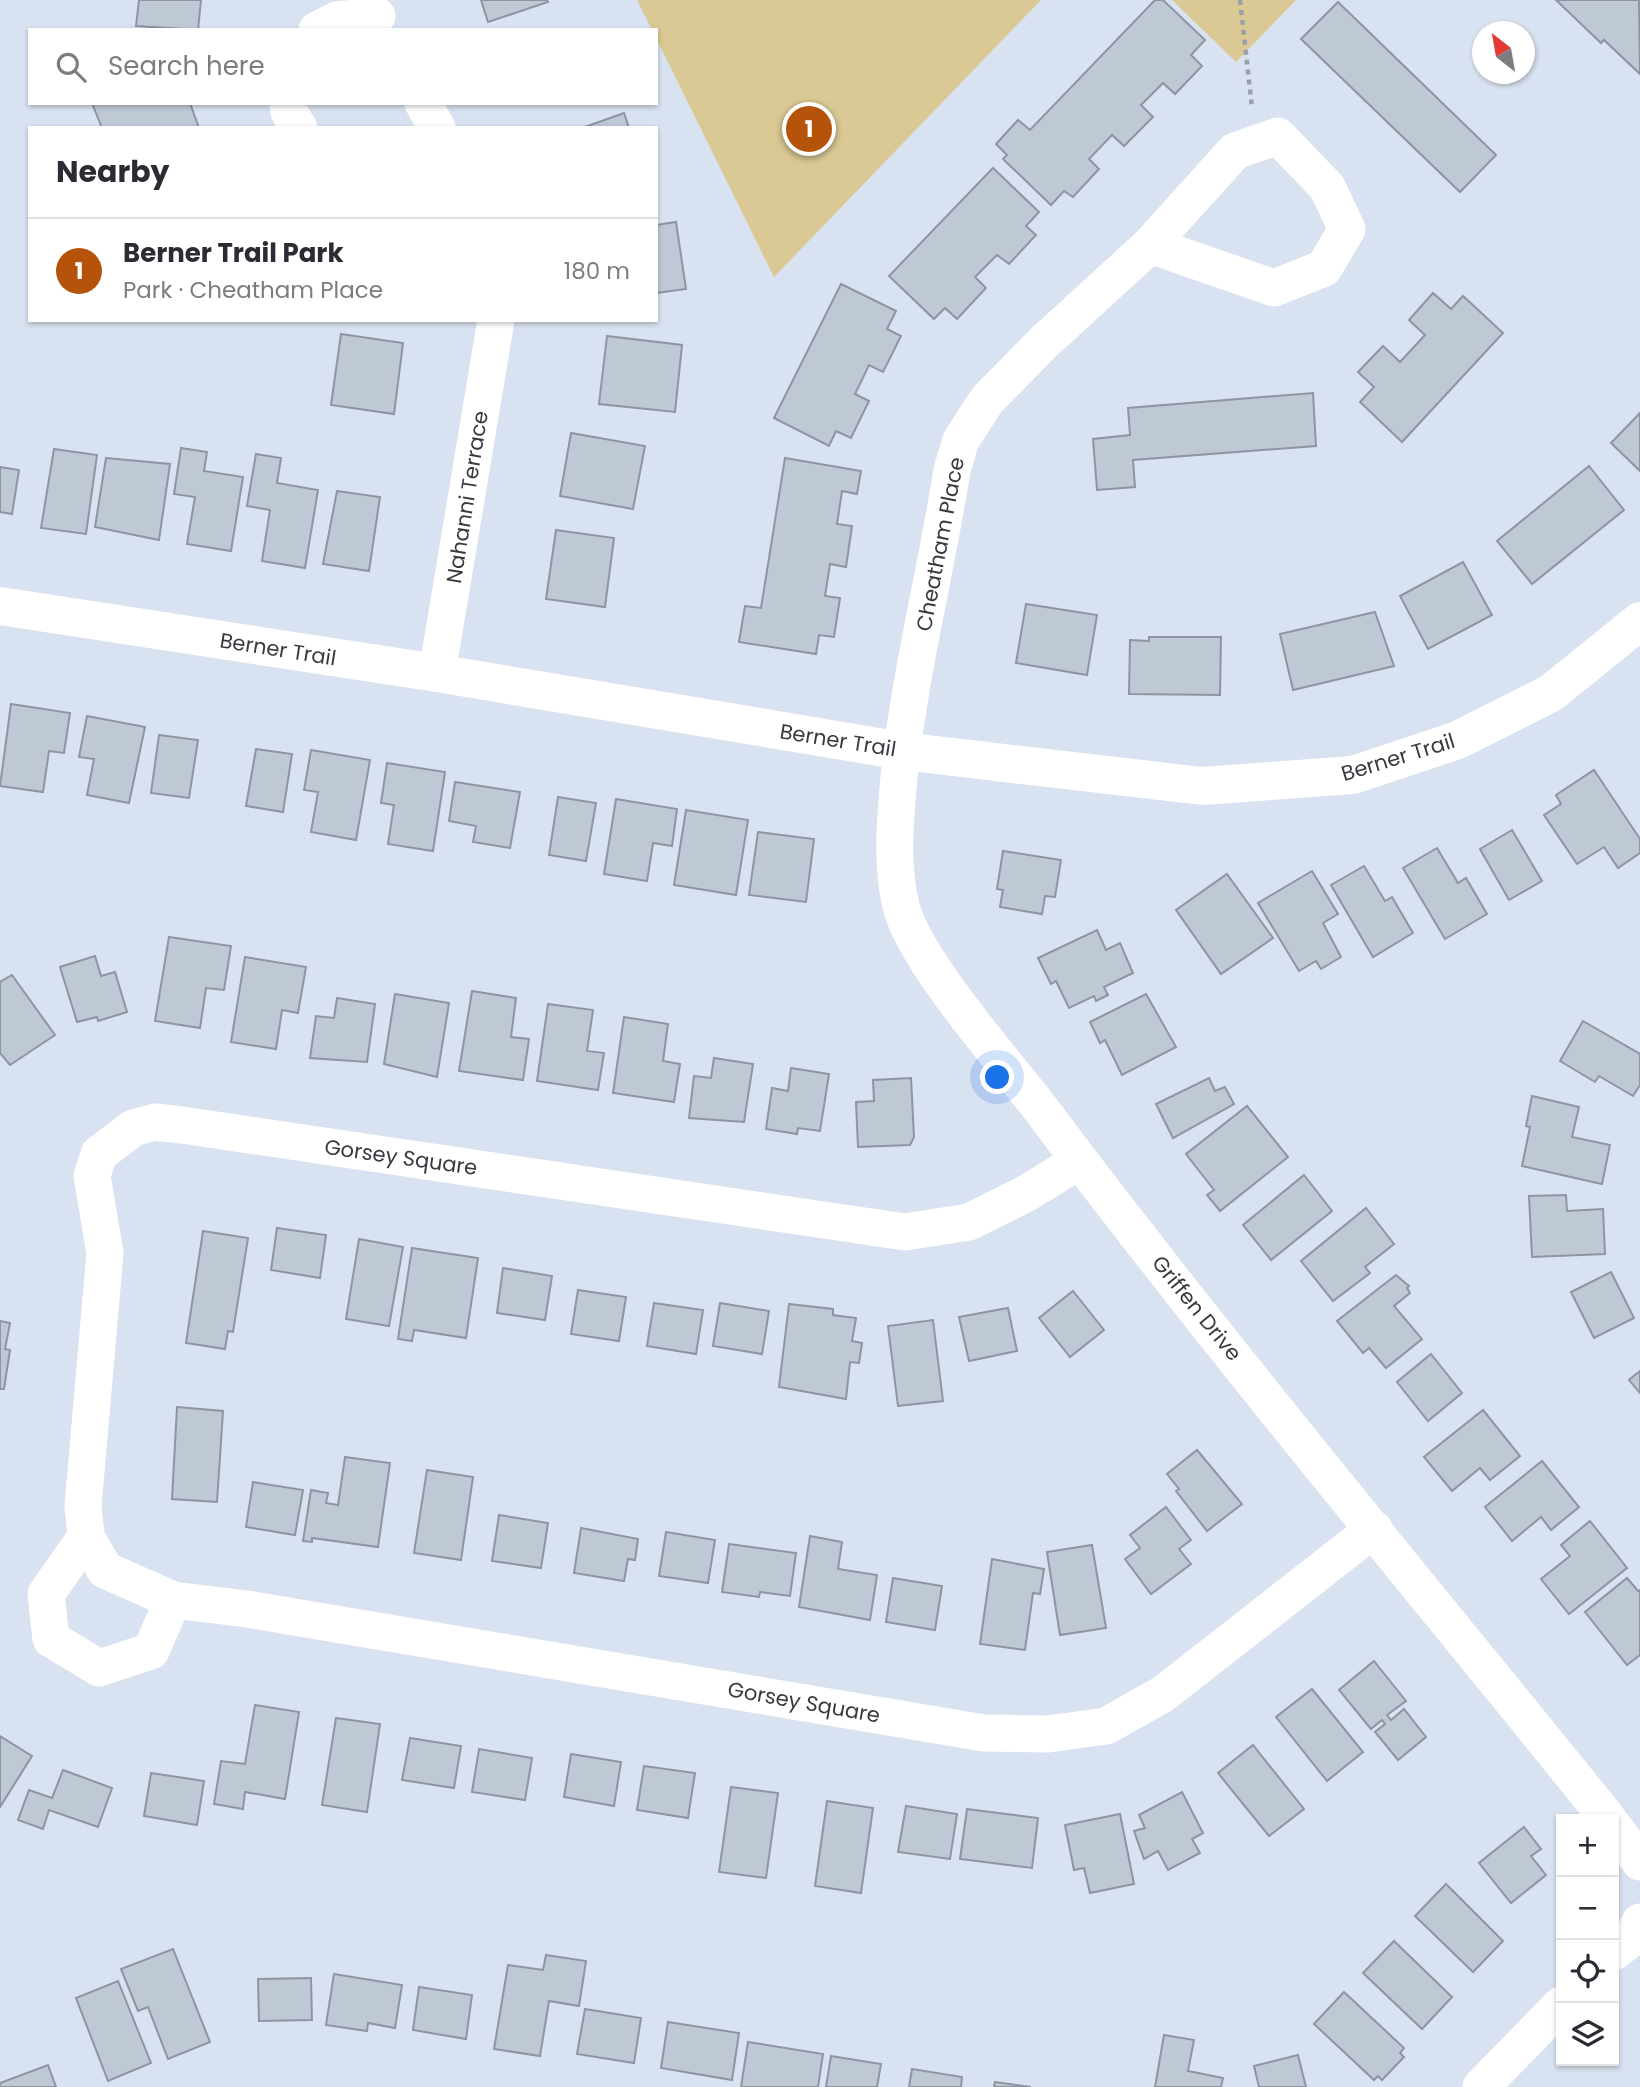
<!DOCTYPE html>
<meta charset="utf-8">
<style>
body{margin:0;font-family:Poppins,sans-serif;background:#f7f7f7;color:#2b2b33}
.controls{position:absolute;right:21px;bottom:21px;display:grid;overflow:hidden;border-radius:0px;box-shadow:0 2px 5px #0004}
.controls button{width:63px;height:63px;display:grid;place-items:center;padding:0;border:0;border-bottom:2px solid #e1e1e2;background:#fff;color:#2b2b33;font:35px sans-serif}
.compass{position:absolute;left:1472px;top:21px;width:63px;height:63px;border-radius:50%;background:#fff;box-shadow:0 2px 5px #0004;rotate:329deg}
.you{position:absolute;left:998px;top:1078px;width:24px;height:24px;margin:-18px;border:5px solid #fff;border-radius:50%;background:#1a73e8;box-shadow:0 0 0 10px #1a73e833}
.badge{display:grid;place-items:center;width:46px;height:46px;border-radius:50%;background:#b45309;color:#fff;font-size:23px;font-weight:700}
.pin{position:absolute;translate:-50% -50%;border:4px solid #fff;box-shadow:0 2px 7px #0006}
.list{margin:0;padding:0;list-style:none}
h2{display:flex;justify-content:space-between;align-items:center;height:91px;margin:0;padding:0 28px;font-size:30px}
h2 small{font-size:23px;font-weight:400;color:#7c7c81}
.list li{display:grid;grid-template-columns:46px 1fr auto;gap:21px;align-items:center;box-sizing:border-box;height:105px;padding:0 28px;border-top:2px solid #e1e1e2}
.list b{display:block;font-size:26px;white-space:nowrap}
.list p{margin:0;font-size:23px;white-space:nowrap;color:#7c7c81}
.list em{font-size:23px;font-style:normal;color:#7c7c81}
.icon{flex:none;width:38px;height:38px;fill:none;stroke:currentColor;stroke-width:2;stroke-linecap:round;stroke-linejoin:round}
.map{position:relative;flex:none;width:1640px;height:2087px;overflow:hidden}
.search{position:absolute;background:#fff;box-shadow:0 2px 5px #0004;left:28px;top:28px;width:630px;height:77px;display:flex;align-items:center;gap:18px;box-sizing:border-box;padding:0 24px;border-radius:0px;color:#7c7c81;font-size:26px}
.panel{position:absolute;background:#fff;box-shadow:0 2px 5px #0004;left:28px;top:126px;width:630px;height:196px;border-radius:0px}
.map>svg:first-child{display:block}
</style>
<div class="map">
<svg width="1640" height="2087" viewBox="0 0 1640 2087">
<rect width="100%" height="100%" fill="#d9e2f0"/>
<g fill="#dac994">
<path d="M637,0h404l-267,277 -118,-239v-8h-4z"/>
<path d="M1172,0h124l-60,62z"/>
</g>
<g fill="#bfc8d5" stroke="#8d95a2" stroke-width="2">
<path d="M139,0h62l-3,30 -62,-4z"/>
<path d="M481,0h66l1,2 -60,20z"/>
<path d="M1155,0h8l42,40 -14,15 11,11 -27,28 -12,-11 -22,22 12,12 -29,29 -12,-11 -23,24 10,10 -26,28 -9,-6 -13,14 -48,-46 4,-4 -11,-11 22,-24 12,10z"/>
<path d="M1556,0h83l1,74 -36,-34 -3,3z"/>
<path d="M1338,2l158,153 -36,37 -159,-153z"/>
<path d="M92,103h98l9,25h-97z"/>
<path d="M624,113l5,15h-47z"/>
<path d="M993,168l46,44 -13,14 10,9 -27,29 -12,-9 -22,22 11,11 -29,31 -12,-11 -11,11 -45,-43z"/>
<path d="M676,222l10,67 -30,4v-68z"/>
<path d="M841,284l55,27 -9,18 14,7 -18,36 -14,-7 -14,29 14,7 -18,37 -15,-7 -7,15 -55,-28z"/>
<path d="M1433,293l18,16 12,-13 40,37 -101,109 -42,-40 14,-15 -16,-15 25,-26 17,16 25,-27 -16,-15z"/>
<path d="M341,334l62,9 -9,71 -63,-9z"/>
<path d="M607,336l75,9 -7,67 -76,-8z"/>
<path d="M1313,393l3,53 -183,14 2,27 -38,3 -4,-51 37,-4 -2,-27z"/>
<path d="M1640,413v58l-29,-28z"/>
<path d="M571,433l74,13 -12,63 -73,-13z"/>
<path d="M181,448l26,4 -3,19 39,6 -12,74 -44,-7 8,-47 -21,-3z"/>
<path d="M54,449l43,6 -11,79 -45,-6z"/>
<path d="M256,454l25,4 -4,25 41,7 -13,78 -43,-7 8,-51 -23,-4z"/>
<path d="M106,458l64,6 -11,76 -64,-13z"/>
<path d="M785,458l76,13 -4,23 -15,-3 -5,33 15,2 -6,41 -16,-3 -5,32 15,2 -6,39 -15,-2 -3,19 -77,-12 6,-36 16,2z"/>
<path d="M1589,466l35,44 -92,74 -35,-43z"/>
<path d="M0,467l19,3 -7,44 -12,-2z"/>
<path d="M337,491l43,6 -11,74 -46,-7z"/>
<path d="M556,530l58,8 -9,69 -59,-8z"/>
<path d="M1463,562l29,53 -64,34 -28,-53z"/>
<path d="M1026,604l71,11 -10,60 -71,-12z"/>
<path d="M1375,612l19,54 -101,24 -13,-56z"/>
<path d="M1149,637h72l-1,58 -91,-1 1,-54 19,1z"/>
<path d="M11,704l59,9 -6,40 -15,-2 -6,41 -43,-6z"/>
<path d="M87,716l58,11 -16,76 -42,-8 7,-36 -15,-2z"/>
<path d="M159,735l39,5 -9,58 -38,-5z"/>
<path d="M256,749l36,5 -9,58 -37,-6z"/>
<path d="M311,750l59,10 -14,80 -45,-8 7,-40 -14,-2z"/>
<path d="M387,763l58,9 -12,79 -45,-7 6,-39 -13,-2z"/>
<path d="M1594,770l46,69v14l-22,15 -14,-21 -27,17 -33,-49 17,-11 -5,-9z"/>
<path d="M455,782l65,10 -10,56 -37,-6 3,-16 -27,-5z"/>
<path d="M558,797l38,6 -10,58 -37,-6z"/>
<path d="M616,799l61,10 -5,37 -19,-3 -6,38 -43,-7z"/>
<path d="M686,810l62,10 -12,75 -62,-10z"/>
<path d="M1512,830l30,51 -33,19 -29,-51z"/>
<path d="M758,832l56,7 -8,63 -57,-7z"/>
<path d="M1437,848l21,35 8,-5 21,36 -42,25 -42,-71z"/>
<path d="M1003,851l58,9 -6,37 -10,-1 -3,18 -42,-7 3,-17 -6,-1z"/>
<path d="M1364,866l21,35 7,-4 21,36 -40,24 -42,-72z"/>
<path d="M1312,871l26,43 -15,9 18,34 -20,12 -5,-8 -17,10 -41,-68z"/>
<path d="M1227,874l46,64 -52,36 -45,-64z"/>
<path d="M1097,930l9,20 14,-7 13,30 -29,14 4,8 -12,6 -2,-5 -25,12 -13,-27 -5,3 -13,-26z"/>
<path d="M169,937l62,9 -7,44 -18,-2 -6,40 -45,-7z"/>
<path d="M95,956l6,20 14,-4 12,40 -29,9 -1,-4 -20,5 -17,-55z"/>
<path d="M245,957l61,10 -8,46 -16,-3 -6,39 -45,-7z"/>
<path d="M12,975l43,60 -45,30 -10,-12v-71z"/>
<path d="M472,991l44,7 -5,39 18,2 -6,41 -64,-9z"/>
<path d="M395,994l54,9 -12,74 -53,-13z"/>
<path d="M1146,994l30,53 -54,28 -17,-35 -5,3 -10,-21z"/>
<path d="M337,998l38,6 -8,58 -57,-4 6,-42 18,2z"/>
<path d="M548,1004l45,6 -6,41 17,2 -6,37 -61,-9z"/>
<path d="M624,1017l44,7 -5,37 17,3 -6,38 -61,-9z"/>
<path d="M1583,1021l57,33v31l-7,11 -34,-20 -4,6 -35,-21z"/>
<path d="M714,1058l39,6 -9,58 -55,-4 5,-42 17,2z"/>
<path d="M791,1068l38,6 -9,57 -22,-3 -1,6 -31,-5 6,-41 16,3z"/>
<path d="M911,1078l3,59 -4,8 -52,2 -2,-45 18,-1 -1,-21z"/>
<path d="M1209,1078l6,13 10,-4 9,17 -61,34 -17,-34z"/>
<path d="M1532,1096l47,11 -7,30 38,8 -8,39 -80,-18 8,-39 -4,-1z"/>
<path d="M1247,1106l41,51 -68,54 -13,-16 7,-5 -28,-36z"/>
<path d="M1304,1175l28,36 -61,49 -28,-35z"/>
<path d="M1566,1195l1,16 36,-2 2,45 -73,3 -3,-61z"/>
<path d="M1366,1208l28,36 -29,23 5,6 -37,28 -32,-40z"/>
<path d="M277,1228l49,7 -6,43 -49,-8z"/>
<path d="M203,1231l45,7 -15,94 -5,-1 -3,18 -39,-6z"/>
<path d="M359,1239l44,8 -14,79 -43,-7z"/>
<path d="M412,1248l66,10 -12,80 -52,-8 -2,11 -14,-2z"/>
<path d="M503,1268l49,8 -7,44 -48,-7z"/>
<path d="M1611,1272l23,46 -40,20 -23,-46z"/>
<path d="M1396,1275l13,11 -2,2 3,5 -16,13 28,33 -36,29 -17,-20 -6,5 -26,-32z"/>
<path d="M578,1290l48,7 -7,44 -48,-7z"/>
<path d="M1073,1291l31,39 -34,27 -31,-39z"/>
<path d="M654,1303l49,7 -7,44 -49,-8z"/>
<path d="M720,1303l49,8 -7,43 -49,-8z"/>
<path d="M789,1304l44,5v6l23,3 -4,23 10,2 -3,20 -9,-1 -4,37 -67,-12z"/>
<path d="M1008,1308l9,43 -48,10 -10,-44z"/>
<path d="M933,1320l10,81 -45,5 -10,-80z"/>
<path d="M0,1321l10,2 -5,26 5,1 -6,39h-4z"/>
<path d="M1431,1354l31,39 -34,28 -31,-39z"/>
<path d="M1640,1371v22l-11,-13z"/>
<path d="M177,1407l46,4 -6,91 -45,-3z"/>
<path d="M1483,1410l37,46 -30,24 -10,-12 -28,23 -28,-34z"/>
<path d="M1197,1450l45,54 -35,27 -31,-40 3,-2 -12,-15z"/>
<path d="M345,1457l45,6 -12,84 -66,-9v4l-9,-1 8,-51 17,3 -2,10 12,2z"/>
<path d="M1542,1461l37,46 -28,23 -10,-13 -29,24 -27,-34z"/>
<path d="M427,1470l46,7 -12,83 -47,-7z"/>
<path d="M253,1482l50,8 -8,45 -49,-8z"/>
<path d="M1166,1507l25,33 -12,9 12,15 -40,30 -26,-35 15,-11 -10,-13z"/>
<path d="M499,1515l49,8 -7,45 -49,-7z"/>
<path d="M1590,1521l37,47 -58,46 -28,-35 29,-23 -9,-11z"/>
<path d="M581,1528l57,11 -3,21 -7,-1 -4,22 -50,-8z"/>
<path d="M666,1532l49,8 -7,43 -49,-7z"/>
<path d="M810,1536l32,6 -4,27 39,6 -7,45 -71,-13z"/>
<path d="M729,1544l67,9 -6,43 -30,-4 -1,5 -37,-5z"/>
<path d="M1092,1545l14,83 -46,7 -13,-83z"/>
<path d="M992,1559l52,10 -4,25 -7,-1 -8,57 -45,-6z"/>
<path d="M893,1578l49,8 -7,44 -49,-8z"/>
<path d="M1627,1578l11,13 2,-1v65l-13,10 -42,-53z"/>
<path d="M1374,1661l32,40 -19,14 4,5 13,-11 22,28 -28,23 -23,-28 10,-8 -3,-4 -11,9 -32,-39z"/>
<path d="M1312,1689l51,63 -36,29 -51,-64z"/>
<path d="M255,1705l44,7 -14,87 -40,-7 -2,17 -29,-5 7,-43 24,3z"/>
<path d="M336,1718l44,6 -13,88 -45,-7z"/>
<path d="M0,1736l32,20 -32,51z"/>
<path d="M410,1738l51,8 -7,42 -52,-8z"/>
<path d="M1253,1745l51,64 -35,27 -51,-63z"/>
<path d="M479,1749l53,9 -7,42 -53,-8z"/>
<path d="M571,1754l50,8 -7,44 -50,-9z"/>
<path d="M644,1766l51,7 -7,45 -51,-8z"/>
<path d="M63,1770l49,18 -14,39 -49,-17 -6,19 -25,-9 11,-30 23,8z"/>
<path d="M151,1773l53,8 -7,44 -53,-9z"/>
<path d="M731,1787l47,6 -12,85 -47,-6z"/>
<path d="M1182,1792l21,41 -11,6 8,14 -32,17 -10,-19 -14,8 -10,-28 11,-3 -6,-13z"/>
<path d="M827,1801l46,7 -12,85 -46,-7z"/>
<path d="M906,1806l51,8 -7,45 -52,-7z"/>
<path d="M967,1809l71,9 -6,50 -72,-9z"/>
<path d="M1120,1814l14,70 -44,9 -6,-25 -10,2 -9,-45z"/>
<path d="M1524,1827l17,22 -10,7 15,19 -35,28 -32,-40z"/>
<path d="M1446,1884l57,57 -30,31 -58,-56z"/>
<path d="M1394,1941l58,56 -30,32 -59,-56z"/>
<path d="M173,1949l37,93 -42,17 -20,-52 -10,4 -17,-42z"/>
<path d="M546,1955l40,6 -7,45 -30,-5 -9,55 -46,-7 14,-84 35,5z"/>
<path d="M334,1974l68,11 -7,43 -27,-5 -1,8 -41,-6z"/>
<path d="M311,1978l1,42 -53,1 -1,-42z"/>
<path d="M118,1981l33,82 -43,18 -32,-83z"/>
<path d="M419,1987l53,8 -6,44 -53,-9z"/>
<path d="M1344,1992l60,56 -4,5 4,4 -22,23 -4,-4 -4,4 -60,-56z"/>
<path d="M585,2009l56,9 -7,45 -57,-9z"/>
<path d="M668,2022l71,11 -7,47 -71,-12z"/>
<path d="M1164,2035l30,5 -6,31 35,7 -2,9h-66z"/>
<path d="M748,2042l75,12 -5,33h-77z"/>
<path d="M1298,2055l8,32h-47l-5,-21z"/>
<path d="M831,2056l50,8 -4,23h-51z"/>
<path d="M48,2065l8,22h-56v-4z"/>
<path d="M912,2069l50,8 -1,10h-52z"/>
<path d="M995,2082l36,5h-37z"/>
</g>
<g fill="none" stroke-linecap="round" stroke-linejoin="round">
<path stroke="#99a0ab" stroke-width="4.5" stroke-dasharray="5 5" stroke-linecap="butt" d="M1240,0l12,108"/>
<g stroke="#fff" stroke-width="37">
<path d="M317,30l20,-10 40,-4"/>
<path d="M288,103l1,9 10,16"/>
<path d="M423,103l14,25"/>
<path d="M1150,245l124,43 50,-20 23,-39 -20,-42 -49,-51 -43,15 -85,94 -107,98 -56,57 -26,40 -9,30c-16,103 -43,205 -53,308 -4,42 -8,87 2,128 13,53 100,152 136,198 183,244 380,478 571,715"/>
<path d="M437,673l59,-353"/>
<path d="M1079,1161l-52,32 -58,29 -64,10 -723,-107 -27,-3 -22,6 -34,26 -7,22 13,77 -22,253 3,31 19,33 68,30 74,9 737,124 64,1 58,-8 57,-32 211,-165"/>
<path d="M86,1537l-40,57 5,45 48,29 52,-17 22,-51"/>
<path d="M1614,1827l26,35"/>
<path d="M1614,1952l18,-14 8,-16"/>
<path d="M1481,2087l80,-82"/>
</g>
<path stroke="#fff" stroke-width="38" d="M0,606l437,67 465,78 300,35 151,-11 105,-35 93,-47 89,-72"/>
</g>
<g text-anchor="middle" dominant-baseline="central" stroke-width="6" stroke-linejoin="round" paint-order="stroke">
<g font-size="21" fill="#373b40" stroke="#fff">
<text transform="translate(467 497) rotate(-81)">Nahanni Terrace</text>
<text transform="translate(940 544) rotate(-79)">Cheatham Place</text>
<text transform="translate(278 649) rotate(9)">Berner Trail</text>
<text transform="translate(838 740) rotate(9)">Berner Trail</text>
<text transform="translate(1398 757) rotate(-17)">Berner Trail</text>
<text transform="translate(401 1157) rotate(8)">Gorsey Square</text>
<text transform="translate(1197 1308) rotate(51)">Griffen Drive</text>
<text transform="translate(804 1702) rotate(10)">Gorsey Square</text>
</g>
</g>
</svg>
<div class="controls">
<button>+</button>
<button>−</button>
<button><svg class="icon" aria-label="locate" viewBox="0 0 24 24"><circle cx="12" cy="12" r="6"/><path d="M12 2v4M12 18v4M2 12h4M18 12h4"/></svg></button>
<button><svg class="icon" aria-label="layers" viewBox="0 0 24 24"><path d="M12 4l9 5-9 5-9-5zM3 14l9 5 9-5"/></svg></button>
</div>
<svg class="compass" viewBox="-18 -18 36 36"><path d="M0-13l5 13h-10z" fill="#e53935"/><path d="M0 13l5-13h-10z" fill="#7c7c81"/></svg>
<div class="you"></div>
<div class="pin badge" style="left:809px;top:129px">1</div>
<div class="search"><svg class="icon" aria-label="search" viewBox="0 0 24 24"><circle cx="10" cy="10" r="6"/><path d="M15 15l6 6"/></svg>Search here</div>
<section class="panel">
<h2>Nearby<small></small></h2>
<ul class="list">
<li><span class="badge">1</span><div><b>Berner Trail Park</b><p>Park · Cheatham Place</p></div><em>180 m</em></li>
</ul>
</section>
</div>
